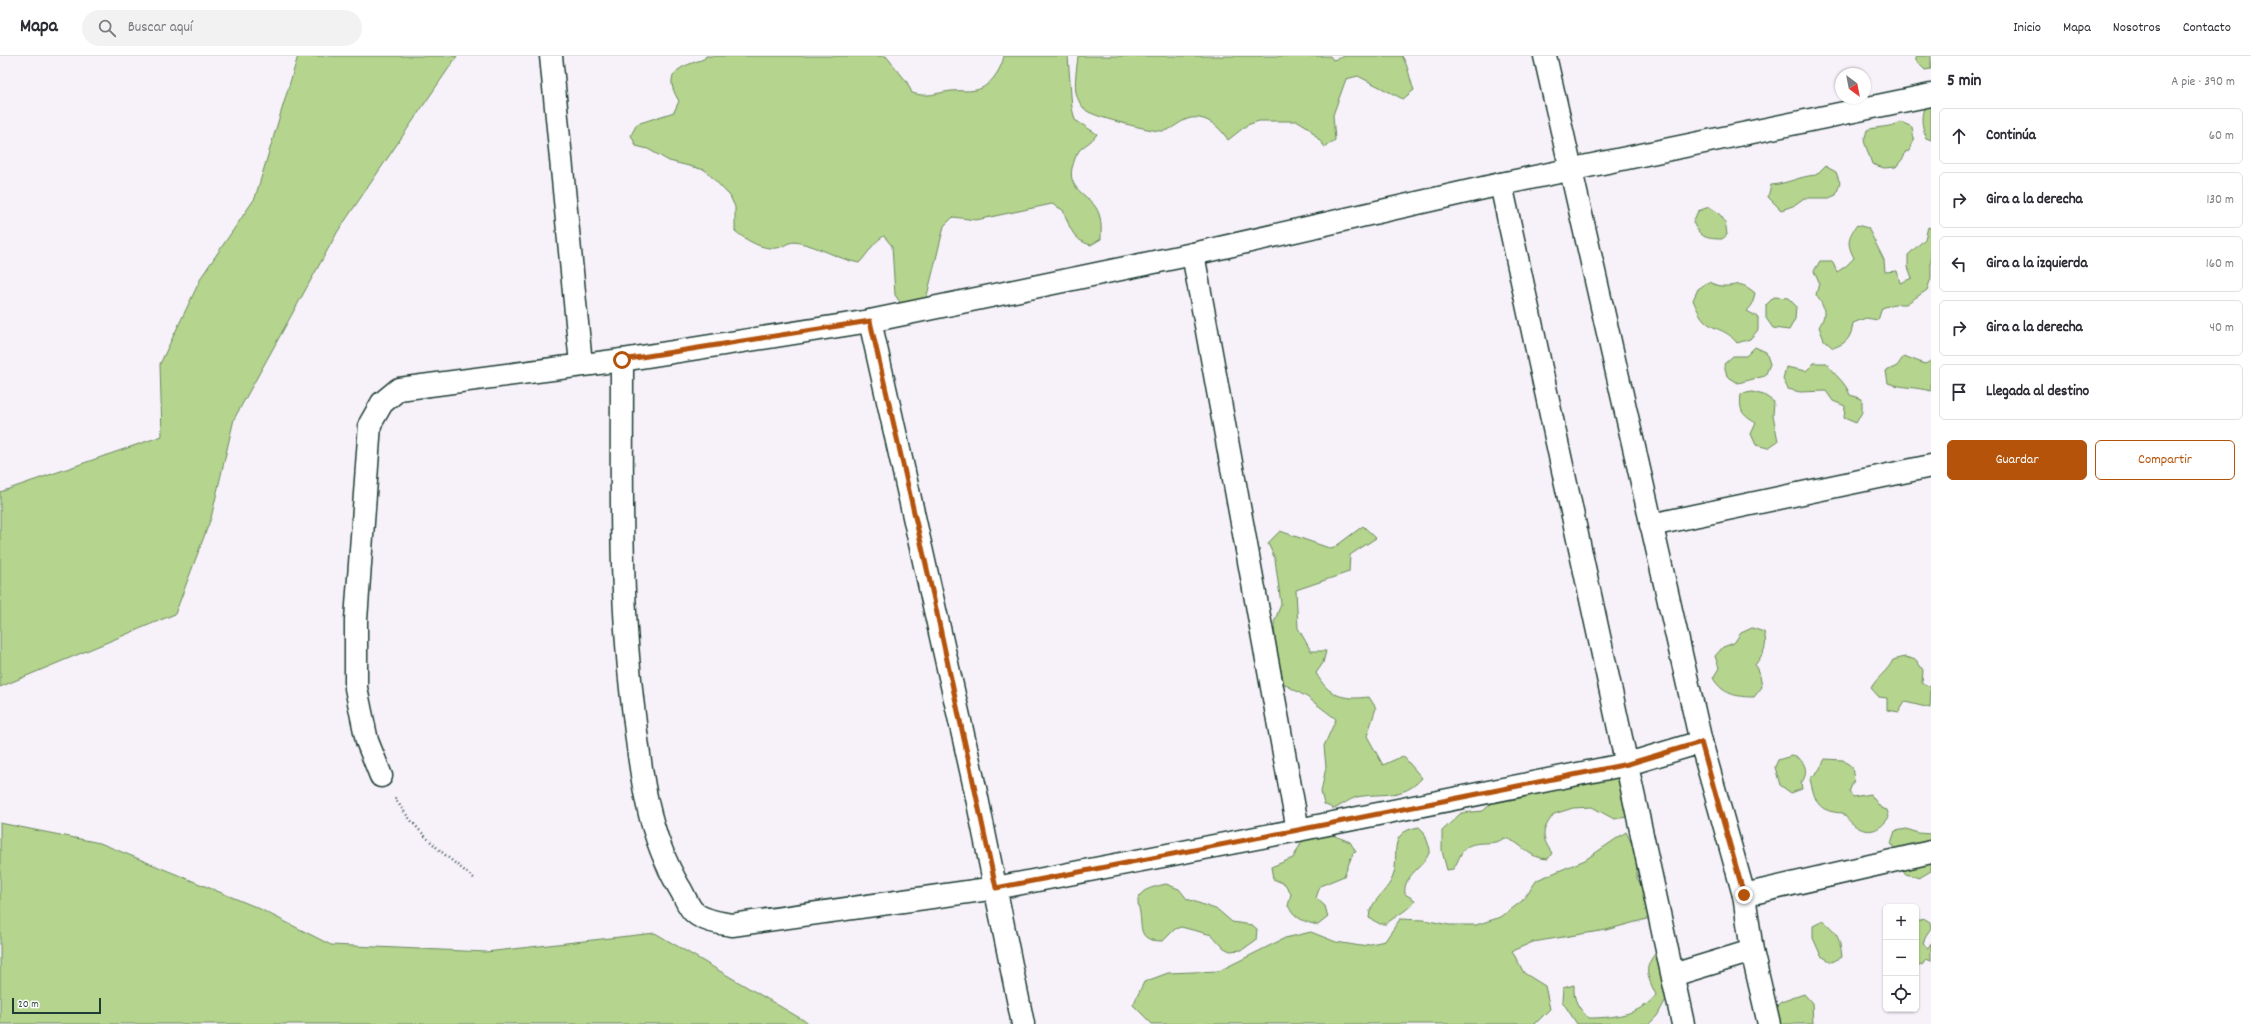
<!DOCTYPE html>
<html lang="es">
<meta charset="utf-8">
<style>
body{margin:0;font-family:Dekko,sans-serif;background:#f2f2f3;color:#2b2b33}
.controls{position:absolute;right:12px;bottom:12px;display:grid;overflow:hidden;border-radius:6px;box-shadow:0 1px 3px #0004}
.controls button{width:36px;height:36px;display:grid;place-items:center;padding:0;border:0;border-bottom:1px solid #e1e1e2;background:#fff;color:#2b2b33;font:20px sans-serif}
.compass{position:absolute;left:1835px;top:12px;width:36px;height:36px;border-radius:50%;background:#fff;box-shadow:0 1px 3px #0004;rotate:148deg}
.scale{position:absolute;left:12px;bottom:10px;width:89px;box-sizing:border-box;padding-left:4px;border:2px solid #1f3d34;border-top:0;font-size:11px;line-height:14px;white-space:nowrap;color:#1f3d34;-webkit-text-stroke:3px #fff;paint-order:stroke}
.stop{position:absolute;width:12px;height:12px;margin:-9px;border:3px solid #b45309;border-radius:50%;background:#fff}
.stop.end{background:#b45309;border-color:#fff;box-shadow:0 1px 4px #0008}
.list{margin:0;padding:0;list-style:none}
h2{display:flex;justify-content:space-between;align-items:center;height:52px;margin:0;padding:0 16px;font-size:17px}
h2 small{font-size:13px;font-weight:400;color:#7c7c81}
.list li{display:grid;grid-template-columns:26px 1fr auto;gap:12px;align-items:center;box-sizing:border-box;height:56px;margin:0 8px 8px;padding:0 8px;border:1px solid #e1e1e2;border-radius:6px}
.list b{display:block;font-size:15px;white-space:nowrap}
.list em{font-size:13px;font-style:normal;color:#7c7c81}
.actions{display:flex;gap:8px;padding:12px 16px}
.actions a{flex:1;padding:9px 0;border:1px solid #b45309;border-radius:6px;text-align:center;font-size:14px;color:#b45309}
.actions .main{background:#b45309;color:#fff}
.icon{flex:none;width:22px;height:22px;fill:none;stroke:currentColor;stroke-width:2;stroke-linecap:round;stroke-linejoin:round}
.map{position:relative;flex:none;width:1931px;height:968px;overflow:hidden}
header{display:flex;align-items:center;gap:24px;box-sizing:border-box;height:56px;padding:0 20px;background:#fff;border-bottom:1px solid #e1e1e2}
header strong{font-size:19px}
nav{display:flex;gap:22px;margin-inline-start:auto;font-size:14px}
.search{width:280px;height:36px;background:#f2f2f3;display:flex;align-items:center;gap:10px;box-sizing:border-box;padding:0 14px;border-radius:22px;color:#7c7c81;font-size:15px}
main{display:flex}
aside{flex:1;background:#fff}
.map>svg:first-child{display:block}
</style>
<header>
<strong>Mapa</strong>
<div class="search"><svg class="icon" aria-label="search" viewBox="0 0 24 24"><circle cx="10" cy="10" r="6"/><path d="M15 15l6 6"/></svg>Buscar aquí</div>
<nav><a>Inicio</a><a>Mapa</a><a>Nosotros</a><a>Contacto</a></nav>
</header>
<main>
<div class="map">
<svg width="1931" height="968" viewBox="0 0 1931 968">
<rect width="100%" height="100%" fill="#f7f1fa"/>
<filter id="ink" filterUnits="userSpaceOnUse"><feTurbulence type="fractalNoise" baseFrequency=".025" numOctaves="2"/><feDisplacementMap in="SourceGraphic" scale="8" xChannelSelector="R" yChannelSelector="G"/><feConvolveMatrix kernelMatrix="1 2 1 2 8 2 1 2 1" color-interpolation-filters="sRGB"/></filter>
<g filter="url(#ink)">
<g fill="#b5d48d" stroke="#6a8860">
<path d="M298,0h159l-119,175 -104,188 -23,99 -36,96 -175,73v-195l162,-56 -2,-72 42,-88 53,-78z"/>
<path d="M706,0h180l21,26 5,11c16,5 23,0 39,-2 8,-1 17,1 25,-1 14,-3 25,-20 28,-34h64l4,52 3,12 22,14c-6,9 -13,11 -18,17 -4,5 -5,11 -7,17 -5,24 21,27 27,46 3,8 2,18 2,25l-10,6c-19,-5 -21,-18 -28,-35l-11,-6 -76,16 -23,-3 -9,9 -21,86 -21,-7 -7,-10 -3,-49 -8,-10c-12,7 -15,17 -25,27 -21,-4 -39,-16 -59,-20 -12,-3 -13,3 -23,5 -15,2 -31,-8 -42,-17v-24l-5,-11 -25,-26 -36,-9 -21,-12 -12,-3 -5,-11 6,-11 37,-12 5,-11c-18,-29 1,-34 25,-42z"/>
<path d="M1078,0h252l3,4 13,-4h56c7,11 7,22 12,34l-11,9 -45,-23 -12,3 -13,36 2,25 -10,7 -16,-19 -11,-7h-39l-12,4 -19,15c-8,-14 -26,-28 -43,-20 -7,3 -14,10 -22,11 -10,1 -68,-14 -76,-20 -3,-2 -7,-7 -8,-10 -7,-11 -2,-32 -1,-45z"/>
<path d="M1916,0h15v13l-6,1 -9,-9z"/>
<path d="M1931,45v39l-5,-2c-5,-15 -6,-23 1,-36z"/>
<path d="M1901,66l11,5 2,13 -5,11 -4,1 -1,5 -8,10 -12,1 -12,-4 -8,-23 3,-11c12,-4 23,-2 34,-8z"/>
<path d="M1825,110l11,6 4,11 -4,12 -7,3h-25l-11,8 -12,4 -13,-13 3,-12c16,-1 29,-9 45,-10z"/>
<path d="M1709,151c13,7 17,13 18,28l-5,4c-17,0 -22,-2 -29,-17l5,-11z"/>
<path d="M1857,169l11,3 16,32 1,12 12,-1 3,12 12,-5 -4,-11v-12l17,-16 3,-12 3,1v50l-4,12 -21,14h-12l-12,4 -4,12 -12,-2 -13,5c-2,15 -6,20 -20,25l-9,-8 -5,-13c8,-13 6,-20 -3,-32l3,-12 -5,-12 6,-10h12l5,11 9,-6 8,-8c-7,-14 -7,-20 3,-33z"/>
<path d="M1709,226c4,2 9,4 13,4 17,1 16,-7 33,7l-3,12 -5,6 11,6v13l-8,9 -13,4c-12,-15 -19,-11 -31,-21 -6,-5 -10,-15 -13,-22l5,-11z"/>
<path d="M1774,241l14,1 8,8 -1,13 -6,11 -16,-2 -7,-10v-13z"/>
<path d="M1755,291l11,5 4,12 -5,12 -27,7 -11,-7 -3,-12 9,-8h13z"/>
<path d="M1904,300l21,8 6,-3v30c-15,-4 -29,-3 -43,-8l-2,-12 11,-5z"/>
<path d="M1814,307h12c8,12 19,18 24,32l12,4v13l-6,11 -12,-5 1,-12 -12,-5 -7,-10 -26,1 -12,-3 -5,-10 3,-12 20,4z"/>
<path d="M1752,336l12,3 10,7 -1,13 5,26 -10,7 -12,-3 -5,-11 5,-11c-14,-8 -17,-12 -15,-29z"/>
<path d="M1363,470l13,12 -26,17 -1,17 -53,18 2,38 13,23h15l-3,12 -7,10c13,24 27,27 53,24l7,11 -9,28 16,29 20,-9 19,22c-19,22 -39,14 -65,19 -7,2 -15,8 -23,12l-10,-5 -3,-12 5,-25 -2,-21 12,-27 -29,-22 -23,-13 -8,-36 -2,-25 7,-19 -6,-45 -7,-16 12,-12 52,18z"/>
<path d="M1752,572l12,4c4,14 0,21 -9,33l5,11 2,11 -8,10c-18,0 -32,-3 -41,-19l6,-10 -4,-12 8,-9 11,-4 7,-10z"/>
<path d="M1905,601l11,3 7,10 -1,13 9,4 -1,21 -25,-6 -6,10 -12,-2v-12l-8,-1 -8,-9c6,-11 16,-16 22,-28z"/>
<path d="M1791,700c14,1 19,17 10,27l1,6 -11,4 -11,-8 -5,-18 3,-7z"/>
<path d="M1825,703l18,1 9,7 2,13 -5,12 4,5 17,-3 11,14 6,2 2,7c-14,22 -33,15 -46,-4 -26,-1 -28,-12 -33,-34l9,-9z"/>
<path d="M1612,720l10,7 12,33 -20,3 -22,-12 -19,1 -19,6c-13,17 -13,23 -2,39l-4,6c-21,0 -26,-18 -44,-21 -12,10 -32,-1 -42,14 -3,5 -5,12 -9,17l-6,1 -5,-19v-20l19,-18 22,-2 11,-10 32,-7h12l11,-5z"/>
<path d="M0,767l100,20 156,64 75,38 155,7 169,-19 155,91h-810z"/>
<path d="M1419,771l5,5 6,17c-3,18 -28,25 -25,45l10,6c-4,9 -20,16 -29,24h-6l-11,-6 1,-7c4,-11 15,-19 21,-30 12,-23 -8,-48 28,-54z"/>
<path d="M1907,773l11,4 13,1v37l-12,7 -13,-4 -10,-8 1,-12 -6,-11 4,-12z"/>
<path d="M1626,776l11,22v25l17,17v21l-48,13 -73,12 -21,9 12,22 21,13 5,23 -15,15h-383l-19,-19 11,-23 24,-9 51,-2 66,-33 26,-6 25,10 25,4 24,-5 15,-22 24,1 25,5h27l25,-8 21,-16 15,-21 48,-20z"/>
<path d="M1328,777l22,9 6,10 -3,1 -9,23 -24,10 -4,12 9,8 3,11 -10,8c-14,-3 -22,-6 -30,-19l3,-12 -6,-10 -12,-5 -2,-12 22,-9 12,-22z"/>
<path d="M1166,828l13,5 8,10 31,11 14,12 20,3 5,4 -1,11 -14,10 -12,1 -6,-3 -12,-13 -31,-8 -6,2 -12,12c-24,0 -21,-10 -23,-28 -1,-6 -4,-13 0,-18 5,-7 18,-9 26,-11z"/>
<path d="M1925,863l5,3 1,6 -6,9 -2,7 5,4 3,-5v18l-5,-2 -3,5 -6,3 -1,-46z"/>
<path d="M1823,865c15,11 17,19 19,36l-10,5 -11,-6 -8,-18v-12z"/>
<path d="M1658,894l12,42 -13,24 -8,8h-72l-15,-23 1,-13 11,-3c-1,15 4,22 14,33 24,0 53,-3 68,-23 -9,-20 -14,-26 2,-45z"/>
<path d="M1804,938l8,9 1,21h-41v-14l9,-8z"/>
</g>
<g fill="none" stroke-linecap="round" stroke-linejoin="round">
<g stroke="#1f3d34" stroke-width="25">
<g id="minor">
<path d="M551,0l30,308"/>
<path d="M1545,0l156,686 43,153 8,56 17,73"/>
<path d="M1501,128l182,840"/>
<path d="M1193,198l105,576"/>
<path d="M870,265l105,467 48,236"/>
<path d="M622,304c0,119 -3,237 12,355 7,61 14,119 45,172 5,7 9,21 16,26 9,8 26,10 37,12l264,-37 302,-58 330,-66 73,-22"/>
<path d="M1651,469l280,-59"/>
<path d="M381,720l-14,-35 -11,-53v-68l14,-196 12,-21 17,-14 223,-29 248,-39 323,-67 308,-70 430,-89"/>
<path d="M1744,839l187,-43"/>
<path d="M1673,919l79,-24"/>
</g>
</g>
<path stroke="#1f3d34" stroke-width="2.5" stroke-dasharray="1 3" stroke-linecap="butt" d="M395,742c21,34 49,57 80,81"/>
<use href="#minor" stroke="#fff" stroke-width="22"/>
</g>
</g>
<g fill="none" stroke-linecap="round" stroke-linejoin="round" filter="url(#ink)">
<path stroke="#b45309" stroke-width="5" d="M622,304l248,-39 63,274 63,293 302,-58 330,-66 73,-22 43,153"/>
</g>
</svg>
<div class="controls">
<button>+</button>
<button>−</button>
<button><svg class="icon" aria-label="locate" viewBox="0 0 24 24"><circle cx="12" cy="12" r="6"/><path d="M12 2v4M12 18v4M2 12h4M18 12h4"/></svg></button>
</div>
<svg class="compass" viewBox="-18 -18 36 36"><path d="M0-13l5 13h-10z" fill="#e53935"/><path d="M0 13l5-13h-10z" fill="#7c7c81"/></svg>
<div class="scale">20 m</div>
<div class="stop" style="left:622px;top:304px"></div>
<div class="stop end" style="left:1744px;top:839px"></div>
</div>
<aside>
<h2>5 min<small>A pie · 390 m</small></h2>
<ul class="list">
<li><svg class="icon" aria-label="ahead" viewBox="0 0 24 24"><path d="M12 20V5M6 11l6-6 6 6"/></svg><div><b>Continúa</b></div><em>60 m</em></li>
<li><svg class="icon" aria-label="right" viewBox="0 0 24 24"><path d="M7 20v-9h11M14 6l5 5-5 5"/></svg><div><b>Gira a la derecha</b></div><em>130 m</em></li>
<li><svg class="icon" aria-label="left" viewBox="0 0 24 24"><path d="M17 20v-9H6M10 6l-5 5 5 5"/></svg><div><b>Gira a la izquierda</b></div><em>160 m</em></li>
<li><svg class="icon" aria-label="right" viewBox="0 0 24 24"><path d="M7 20v-9h11M14 6l5 5-5 5"/></svg><div><b>Gira a la derecha</b></div><em>40 m</em></li>
<li><svg class="icon" aria-label="arrive" viewBox="0 0 24 24"><path d="M6 21V4h12l-3 4 3 4H6"/></svg><div><b>Llegada al destino</b></div></li>
</ul>
<div class="actions"><a class="main">Guardar</a><a>Compartir</a></div>
</aside>
</main>
